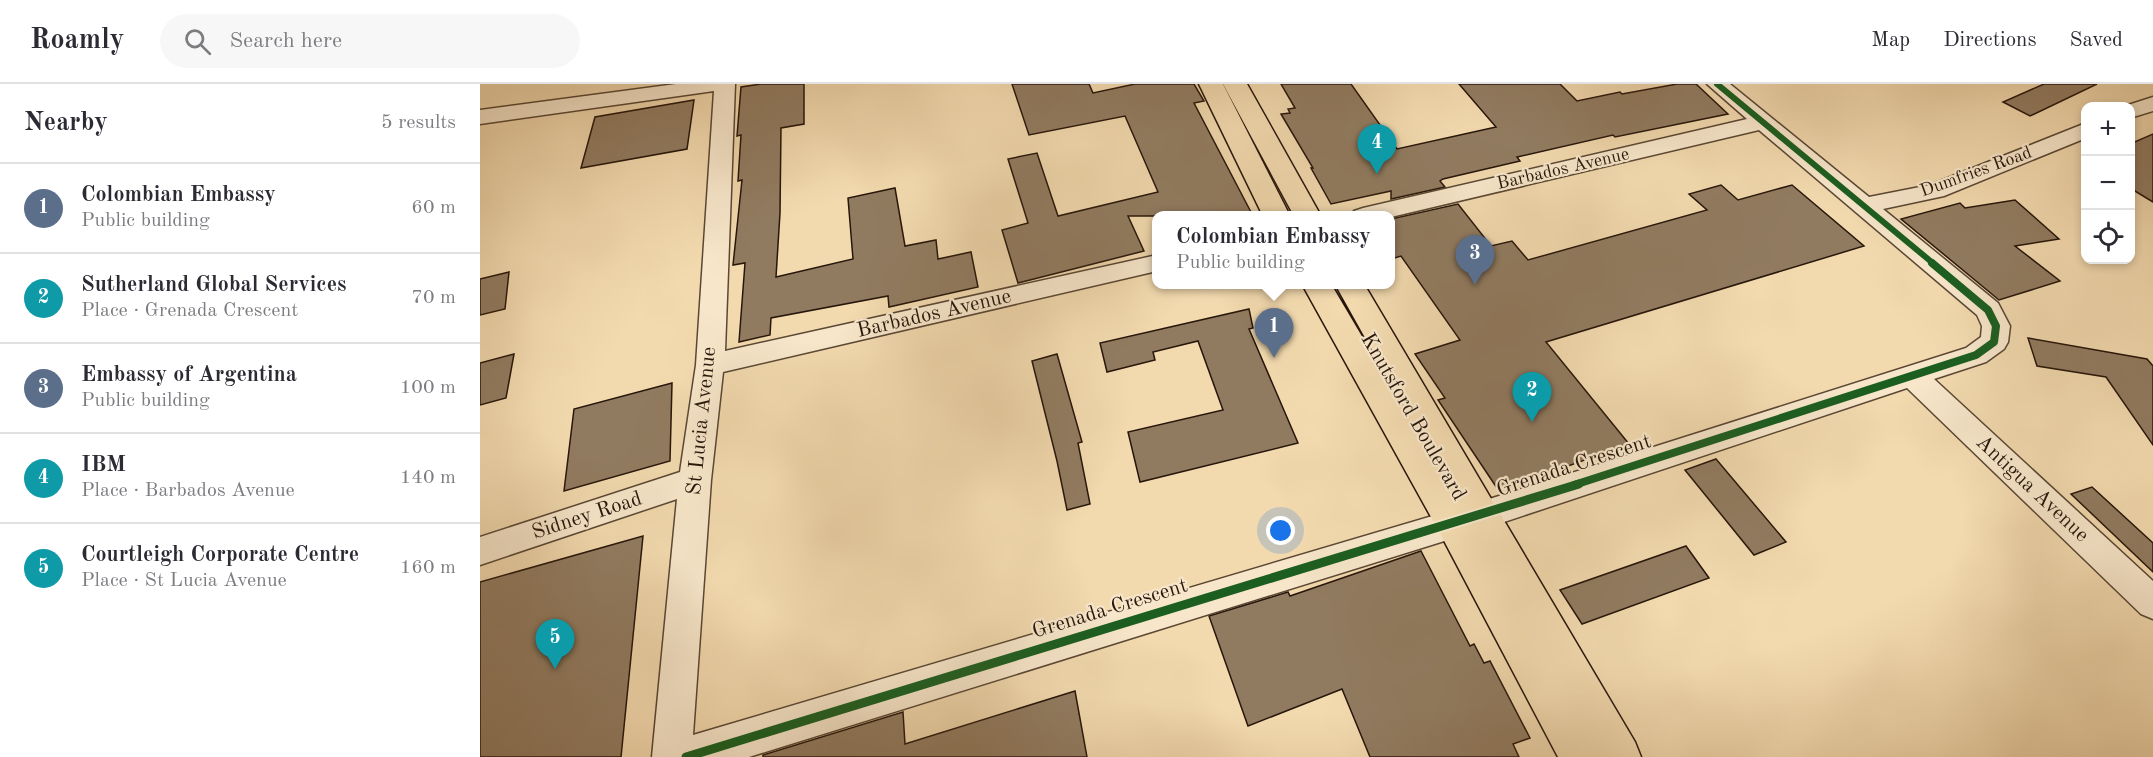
<!DOCTYPE html>
<meta charset="utf-8">
<style>
body{margin:0;font-family:"Old Standard TT",serif;background:#f7f7f7;color:#2b2b33}
.controls{position:absolute;right:18px;top:18px;display:grid;overflow:hidden;border-radius:12px;box-shadow:0 3px 9px #0003}
.controls button{width:54px;height:54px;display:grid;place-items:center;padding:0;border:0;border-bottom:2px solid #e1e1e2;background:#fff;color:#2b2b33;font:30px sans-serif}
.you{position:absolute;left:801px;top:447px;width:21px;height:21px;margin:-15px;border:4px solid #fff;border-radius:50%;background:#1a73e8;box-shadow:0 0 0 9px #1a73e833}
.badge{display:grid;place-items:center;width:39px;height:39px;border-radius:50%;background:#8f2418;color:#fff;font-size:20px;font-weight:700}
.pin{position:absolute;translate:-50% -50px;filter:drop-shadow(0 2px 3px #0008)}
.pin::after{content:'';position:absolute;top:32px;width:21px;height:18px;background:inherit;clip-path:polygon(0 0,100% 0,50% 100%)}
.popup{position:absolute;left:672px;top:127px;width:243px;height:78px;box-sizing:border-box;display:grid;place-content:center;border-radius:12px;background:#fff;filter:drop-shadow(0 2px 4px #0005);font-size:20px;white-space:nowrap;color:#7c7c81}
.popup b{font-size:22px;color:#2b2b33}
.popup::after{content:'';position:absolute;left:50%;top:100%;margin-left:-12px;border:12px solid transparent;border-top-color:#fff}
.list{margin:0;padding:0;list-style:none}
h2{display:flex;justify-content:space-between;align-items:center;height:78px;margin:0;padding:0 24px;font-size:26px}
h2 small{font-size:20px;font-weight:400;color:#7c7c81}
.list li{display:grid;grid-template-columns:39px 1fr auto;gap:18px;align-items:center;box-sizing:border-box;height:90px;padding:0 24px;border-top:2px solid #e1e1e2}
.list b{display:block;font-size:22px;white-space:nowrap}
.list p{margin:0;font-size:20px;white-space:nowrap;color:#7c7c81}
.list em{font-size:20px;font-style:normal;color:#7c7c81}
.icon{flex:none;width:33px;height:33px;fill:none;stroke:currentColor;stroke-width:2;stroke-linecap:round;stroke-linejoin:round}
.map{position:relative;flex:none;width:1673px;height:673px;overflow:hidden}
header{display:flex;align-items:center;gap:36px;box-sizing:border-box;height:84px;padding:0 30px;background:#fff;border-bottom:2px solid #e1e1e2}
header strong{font-size:28px}
nav{display:flex;gap:33px;margin-inline-start:auto;font-size:21px}
.search{width:420px;height:54px;background:#f7f7f7;display:flex;align-items:center;gap:15px;box-sizing:border-box;padding:0 21px;border-radius:33px;color:#7c7c81;font-size:22px}
main{display:flex}
aside{flex:1;background:#fff}
.map>svg:first-child{display:block}
</style>
<header>
<strong>Roamly</strong>
<div class="search"><svg class="icon" aria-label="search" viewBox="0 0 24 24"><circle cx="10" cy="10" r="6"/><path d="M15 15l6 6"/></svg>Search here</div>
<nav><a>Map</a><a>Directions</a><a>Saved</a></nav>
</header>
<main>
<aside>
<h2>Nearby<small>5 results</small></h2>
<ul class="list">
<li><span class="badge" style="background:#5c6f8a">1</span><div><b>Colombian Embassy</b><p>Public building</p></div><em>60 m</em></li>
<li><span class="badge" style="background:#0f9aa8">2</span><div><b>Sutherland Global Services</b><p>Place · Grenada Crescent</p></div><em>70 m</em></li>
<li><span class="badge" style="background:#5c6f8a">3</span><div><b>Embassy of Argentina</b><p>Public building</p></div><em>100 m</em></li>
<li><span class="badge" style="background:#0f9aa8">4</span><div><b>IBM</b><p>Place · Barbados Avenue</p></div><em>140 m</em></li>
<li><span class="badge" style="background:#0f9aa8">5</span><div><b>Courtleigh Corporate Centre</b><p>Place · St Lucia Avenue</p></div><em>160 m</em></li>
</ul>
</aside>
<div class="map">
<svg width="1673" height="673" viewBox="0 0 1673 673">
<rect width="100%" height="100%" fill="#f2d9ae"/>
<filter id="stains"><feTurbulence type="fractalNoise" baseFrequency=".00333" numOctaves="4"/><feColorMatrix values="0 0 0 0 .2 0 0 0 0 .09 0 0 0 0 .02 0 0 0 .5 -.17"/></filter>
<radialGradient id="worn" r=".72"><stop offset=".6" stop-color="#630" stop-opacity="0"/><stop offset="1" stop-color="#630" stop-opacity=".3"/></radialGradient>
<g fill="#917b60" stroke="#27160b" stroke-width="1.5">
<path d="M281,0h43v40l-23,4 -1,85 -4,64 77,-18 -5,-61 47,-10 10,58 31,-6 2,19 33,-7 7,35 -89,20 -1,-11 -117,22 -1,17 -31,7 6,-79 -12,2 9,-85 -4,1 3,-46 -4,1 4,-49z"/>
<path d="M532,0h77l4,9 42,-9h59l10,17 -10,2 59,113h-125l16,35 -126,32 -16,-53 26,-7 -20,-64 29,-6 21,63 100,-24 -33,-76 -96,19z"/>
<path d="M801,0h70l46,65 99,-22 -37,-43h101l17,17 43,-9 2,2 55,-10h19l32,30 -113,23 -2,-2 -96,22 3,4 -77,18 -3,2 5,6 -54,12v-8l-60,13 -20,-36h2l-32,-54 9,-1 -2,-4 7,-1z"/>
<path d="M1564,0h53l-67,32 -27,-14z"/>
<path d="M214,16l-7,49 -106,19 14,-51z"/>
<path d="M1673,50v68l-23,-14v-44z"/>
<path d="M1241,101l17,15 54,-15 72,61 -318,96 83,102 -130,47 -61,-91 7,-2 -30,-44 45,-14 -59,-84 -10,3v-40l67,-15 33,42 21,-5 16,19 179,-50 -18,-16z"/>
<path d="M1535,116l44,39 -44,7 45,35 -61,19 -98,-81 59,-16 5,5z"/>
<path d="M29,188l-4,37 -25,6v-36z"/>
<path d="M769,225l4,19 -4,1 49,114 -158,39 -12,-50 95,-22 -25,-69 -45,11 2,8 -48,12 -7,-29z"/>
<path d="M1548,254l119,21 6,7v79l-47,-68 -69,-11z"/>
<path d="M34,270l-8,44 -26,7v-42z"/>
<path d="M577,270l25,88 -4,1 12,61 -23,6 -10,-49 -25,-100z"/>
<path d="M192,299l-2,78 -106,30 10,-82z"/>
<path d="M1236,375l70,83 -32,13 -69,-85z"/>
<path d="M1612,403l61,56v29l-82,-78z"/>
<path d="M163,452l-22,221h-141v-175z"/>
<path d="M1206,462l23,32 -127,46 -22,-34z"/>
<path d="M941,467l49,95 4,-2 10,19 6,-2 40,77 -17,6 6,13h-149l-28,-68 -94,37 -39,-110 79,-24 2,4z"/>
<path d="M595,607l12,66h-324v-2l140,-43 2,32z"/>
</g>
<g fill="none" stroke-linecap="round" stroke-linejoin="round">
<g stroke="#5a4734" stroke-width="3">
<g id="minor">
<path d="M196,0h59l-10,267 432,-96v16l-434,101 -12,108 -18,255 790,-234 483,-153 15,-11 1,-11 -5,-11 -218,-185 -368,87 -40,-1 3,-5 9,-3 384,-89 -40,-35h23l139,113 61,-12 156,-62v15l-142,58 -61,13 115,94 12,23 -2,16 -4,7 -18,13 -52,17 219,202v38l-12,-5 -234,-226 -424,141 -734,228h-97l25,-258 -197,66v-28l200,-65 16,-107 18,-274 -234,33v-14z"/>
<path d="M1673,13v14l-23,7v-12h-5z"/>
</g>
</g>
<g stroke="#27160b" stroke-width="3">
<g id="major">
<path d="M719,0h24l67,132h-27z"/>
<path d="M743,0h24l74,132h-27z"/>
<path d="M822,200h29l75,127 -71,-127h29l271,458 6,15h-83l-117,-222z"/>
</g>
</g>
<use href="#minor" fill="#f7e6ca" fill-rule="evenodd"/>
<use href="#major" fill="#f2d9ae" fill-rule="evenodd"/>
<g stroke="#f7e6ca" stroke-width="9">
<path id="cycleway-far2" d="M1237,0l217,180"/>
</g>
<g stroke="#f7e6ca" stroke-width="11">
<path id="cycleway-far1" d="M1094,401l402,-130 18,-13 2,-16 -8,-16 -56,-47"/>
</g>
<g stroke="#f7e6ca" stroke-width="13">
<path id="cycleway" d="M206,673l893,-273"/>
</g>
<use href="#cycleway-far2" stroke="#1b5e20" stroke-width="6"/>
<use href="#cycleway-far1" stroke="#1b5e20" stroke-width="8"/>
<use href="#cycleway" stroke="#1b5e20" stroke-width="9"/>
</g>
<g text-anchor="middle" dominant-baseline="central" stroke-width="4.5" stroke-linejoin="round" paint-order="stroke">
<g font-size="18" fill="#27160b" stroke="#f7e6ca">
<text transform="translate(1083 85) rotate(-13)">Barbados Avenue</text>
<text transform="translate(1496 88) rotate(-20)">Dumfries Road</text>
</g>
<g font-size="21" fill="#27160b" stroke="#f7e6ca">
<text transform="translate(454 230) rotate(-13)">Barbados Avenue</text>
<text transform="translate(933 333) rotate(60)">Knutsford Boulevard</text>
<text transform="translate(222 337) rotate(-84)">St Lucia Avenue</text>
<text transform="translate(1094 382) rotate(-18)">Grenada Crescent</text>
<text transform="translate(1552 405) rotate(43)">Antigua Avenue</text>
<text transform="translate(107 432) rotate(-18)">Sidney Road</text>
<text transform="translate(630 525) rotate(-17)">Grenada Crescent</text>
</g>
</g>
<rect width="100%" height="100%" filter="url(#stains)"/>
<rect width="100%" height="100%" fill="url(#worn)"/>
</svg>
<div class="controls">
<button>+</button>
<button>−</button>
<button><svg class="icon" aria-label="locate" viewBox="0 0 24 24"><circle cx="12" cy="12" r="6"/><path d="M12 2v4M12 18v4M2 12h4M18 12h4"/></svg></button>
</div>
<div class="you"></div>
<div class="pin badge" style="left:794px;top:274px;background:#5c6f8a">1</div>
<div class="popup"><b>Colombian Embassy</b>Public building</div>
<div class="pin badge" style="left:1052px;top:338px;background:#0f9aa8">2</div>
<div class="pin badge" style="left:995px;top:201px;background:#5c6f8a">3</div>
<div class="pin badge" style="left:897px;top:90px;background:#0f9aa8">4</div>
<div class="pin badge" style="left:75px;top:585px;background:#0f9aa8">5</div>
</div>
</main>
